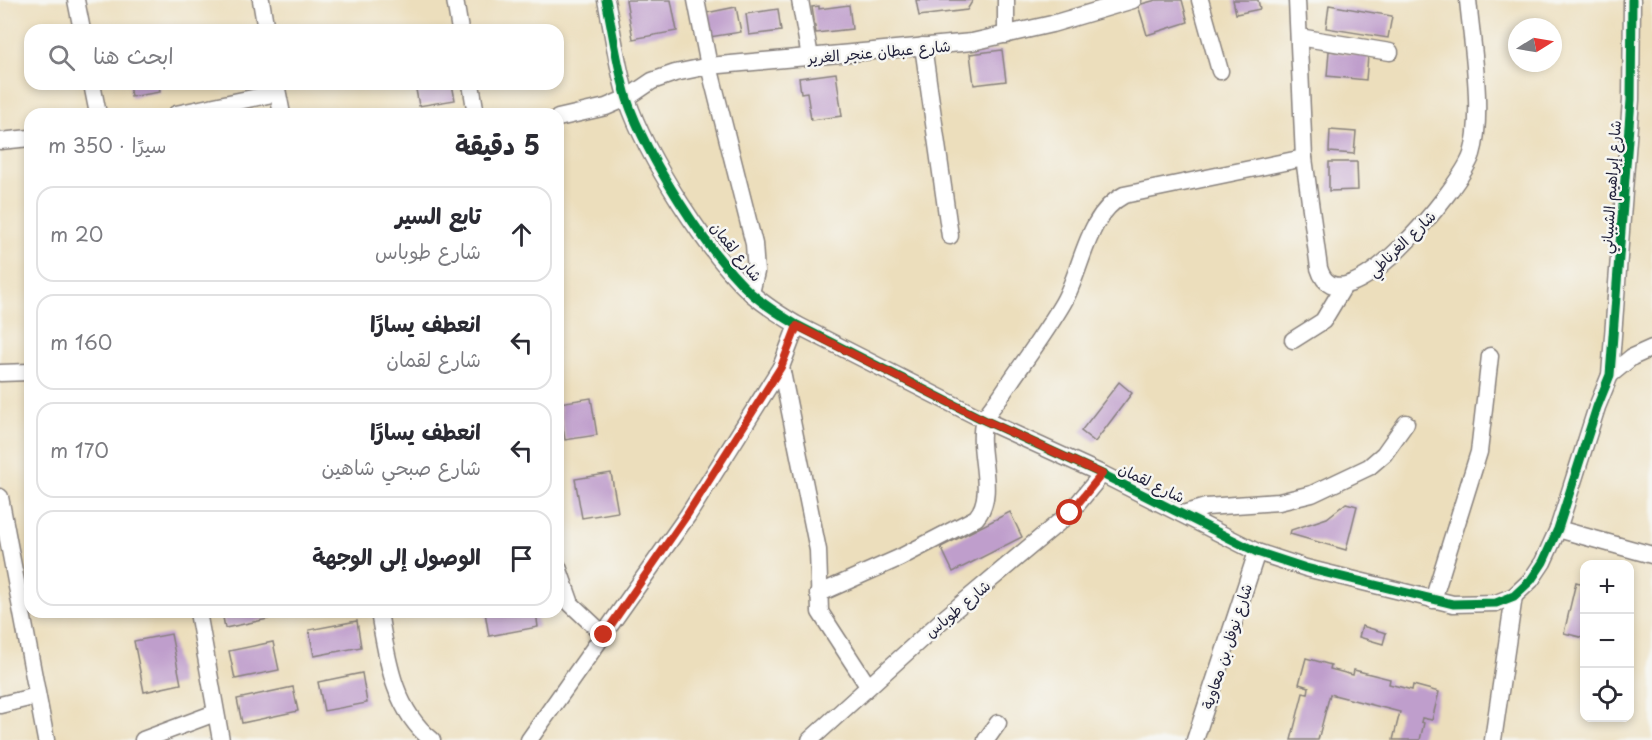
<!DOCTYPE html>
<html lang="ar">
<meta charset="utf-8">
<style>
body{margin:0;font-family:"Playpen Sans","Playpen Sans Arabic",sans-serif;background:#f2f2f3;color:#2b2b33;direction:rtl}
.controls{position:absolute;right:18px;bottom:18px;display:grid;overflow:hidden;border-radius:12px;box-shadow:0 3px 9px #0003}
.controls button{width:54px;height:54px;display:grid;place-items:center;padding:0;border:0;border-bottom:2px solid #e1e1e2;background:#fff;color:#2b2b33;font:30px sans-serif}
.compass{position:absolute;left:1508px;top:18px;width:54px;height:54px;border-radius:50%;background:#fff;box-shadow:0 3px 9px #0003;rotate:79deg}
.stop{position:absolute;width:18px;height:18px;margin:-14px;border:4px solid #c8321e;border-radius:50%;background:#fff}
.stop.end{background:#c8321e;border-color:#fff;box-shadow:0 2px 6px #0008}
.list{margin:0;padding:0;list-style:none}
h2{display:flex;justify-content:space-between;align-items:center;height:78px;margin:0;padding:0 24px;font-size:26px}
h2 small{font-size:20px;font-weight:400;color:#7c7c81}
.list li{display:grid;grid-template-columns:39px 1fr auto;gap:18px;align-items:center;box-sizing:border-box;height:96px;margin:0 12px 12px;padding:0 12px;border:2px solid #e1e1e2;border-radius:18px}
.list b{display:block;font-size:22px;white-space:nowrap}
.list p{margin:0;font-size:20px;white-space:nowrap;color:#7c7c81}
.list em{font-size:20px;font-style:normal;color:#7c7c81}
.icon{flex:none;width:33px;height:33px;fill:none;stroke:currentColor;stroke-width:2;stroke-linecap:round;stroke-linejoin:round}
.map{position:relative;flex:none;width:1652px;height:740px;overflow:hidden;direction:ltr}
.search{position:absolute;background:#fff;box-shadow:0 3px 9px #0003;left:24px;top:24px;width:540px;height:66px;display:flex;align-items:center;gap:15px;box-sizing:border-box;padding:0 21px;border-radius:18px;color:#7c7c81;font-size:22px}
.panel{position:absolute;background:#fff;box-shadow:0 3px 9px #0003;left:24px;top:108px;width:540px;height:510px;border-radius:18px;direction:rtl}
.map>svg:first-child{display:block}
</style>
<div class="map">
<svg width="1652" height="740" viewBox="0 0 1652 740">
<rect width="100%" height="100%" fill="#f6f6f2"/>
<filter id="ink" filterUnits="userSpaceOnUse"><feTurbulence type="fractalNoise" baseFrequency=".0167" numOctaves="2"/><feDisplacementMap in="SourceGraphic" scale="12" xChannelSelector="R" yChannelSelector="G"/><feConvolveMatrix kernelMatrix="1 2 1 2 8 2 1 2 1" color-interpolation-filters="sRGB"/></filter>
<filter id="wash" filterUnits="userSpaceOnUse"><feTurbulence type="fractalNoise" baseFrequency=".008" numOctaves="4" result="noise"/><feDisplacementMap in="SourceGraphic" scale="24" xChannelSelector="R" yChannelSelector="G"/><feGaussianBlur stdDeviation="1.35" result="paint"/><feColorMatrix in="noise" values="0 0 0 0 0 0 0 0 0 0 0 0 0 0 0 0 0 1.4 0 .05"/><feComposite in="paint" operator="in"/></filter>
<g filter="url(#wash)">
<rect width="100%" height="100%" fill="#ecdebc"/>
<g id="blocks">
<g fill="#bf9ecc">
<path d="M626,0h45l6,31 -44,8z"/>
<path d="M916,0h57l-6,10 -48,6z"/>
<path d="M1156,0h26l6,22 -41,13 -9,-30z"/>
<path d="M1233,0h25l2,9 -24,5z"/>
<path d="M849,5l3,24 -36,4 -4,-26 7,-1v3z"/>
<path d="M1329,5l63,11 -4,22 -62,-10z"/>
<path d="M736,7l5,25 -31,5 -4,-24z"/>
<path d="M778,9l3,22 -32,4 -3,-21z"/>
<path d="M1002,50l4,31 -32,4 -4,-31z"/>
<path d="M1329,51l39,5 -2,24 -39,-4z"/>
<path d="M836,73l6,43 -31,4 -4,-28 -6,1 -2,-15z"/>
<path d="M129,84h30l1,8 -29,5z"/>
<path d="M415,84h37l3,16 -36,6z"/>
<path d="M1330,130l26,2 -2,22 -25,-2z"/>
<path d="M1329,162h28l1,28 -29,1z"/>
<path d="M1119,382l13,11 -37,49 -14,-11z"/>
<path d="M591,398l6,37 -32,5 -6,-37z"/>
<path d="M611,473l7,39 -36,6 -7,-39z"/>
<path d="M1346,503l11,3 -11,44 -56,-16 1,-4 36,-12z"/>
<path d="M1010,512l12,25 -69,35 -12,-25z"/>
<path d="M1576,582l8,2v54l-20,-5z"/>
<path d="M222,612h44l2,7 -43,9z"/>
<path d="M485,612h51l2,15 -49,9z"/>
<path d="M357,621l4,26 -47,9 -5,-26z"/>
<path d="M1362,626l24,7 -3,11 -24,-7z"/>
<path d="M171,634l10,50 -37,8 -10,-51z"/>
<path d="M273,642l6,28 -44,9 -6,-28z"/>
<path d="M1306,658l25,7 -1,4 23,6 1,-5 36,9 -1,5 23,6 1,-5 26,7 -7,28 -10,-2 -1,4 3,1 -4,17h-27l7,-28 -70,-18 -12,46h-27l12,-47 5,1 1,-7 -10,-3z"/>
<path d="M362,673l5,30 -43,8 -6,-29z"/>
<path d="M293,687l5,24 -56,12 -5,-24z"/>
</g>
</g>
</g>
<g filter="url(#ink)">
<use href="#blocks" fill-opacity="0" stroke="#87807c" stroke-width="1.5"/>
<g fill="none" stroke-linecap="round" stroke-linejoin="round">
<g stroke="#87807c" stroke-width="19">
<g id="minor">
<path d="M76,0l6,30"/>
<path d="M261,0l5,30"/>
<path d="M455,0l5,30"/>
<path d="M606,0c7,32 11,67 21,99 19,57 81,155 125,195 14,12 30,22 45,31l187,95 118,54 155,78 49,16 147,36 43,-1 18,-7 17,-16 12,-18 15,-33 39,-122 13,-32 21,-275 1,-100"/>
<path d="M696,0l13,66 45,178 2,28 -5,21"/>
<path d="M800,0l10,57"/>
<path d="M1200,0l20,71"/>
<path d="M1297,0l7,158 15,110c20,69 143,-82 153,-114 12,-39 0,-112 -4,-154"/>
<path d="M1006,35v-35"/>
<path d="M1299,37l91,15"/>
<path d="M923,46l27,190"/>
<path d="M92,84l6,30"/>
<path d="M276,84l6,30"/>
<path d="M471,84l5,30"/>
<path d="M176,114l101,-21"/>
<path d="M558,118l48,-11 21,-9 25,-17 23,-8 34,-7 263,-24 80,-18 81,-24"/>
<path d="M0,141l30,-3"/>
<path d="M1293,340l30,-19 21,-35"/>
<path d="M781,367l37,183 2,62 48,74"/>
<path d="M0,373l30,-1"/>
<path d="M1610,375l22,-18 20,-9"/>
<path d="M0,497l46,243"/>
<path d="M1183,514l23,-7 73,-5 33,-8 57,-27 15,-13 22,-31"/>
<path d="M1558,529l94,26"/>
<path d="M558,567l13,37 33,31"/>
<path d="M818,594l81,-36 77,-40c22,-25 -1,-67 8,-98 3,-8 13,-18 18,-26 20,-30 43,-60 61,-91 20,-35 23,-88 61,-108l180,-37"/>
<path d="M1433,600l46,-148 11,-96"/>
<path d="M198,612l23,128"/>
<path d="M379,612c8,46 14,97 53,128"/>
<path d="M0,705l37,-9"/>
<path d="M143,740l72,-27"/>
<path d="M529,740l159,-225 93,-148 16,-42"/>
<path d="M810,740l130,-118 130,-109 32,-39"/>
<path d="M986,740l12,-17"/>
<path d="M1195,740l62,-188"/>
<path d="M1493,740l21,-144"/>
</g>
</g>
<use href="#minor" stroke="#fff" stroke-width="16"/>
<g stroke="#f6f6f2" stroke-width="13">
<path id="cycleway" d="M606,0c7,32 11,67 21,99 19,57 81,155 125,195 14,12 30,22 45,31l187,95 118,54 155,78 49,16 147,36 43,-1 18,-7 17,-16 12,-18 15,-33 39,-122 13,-32 21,-275 1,-100"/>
</g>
<use href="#cycleway" stroke="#00873e" stroke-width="9"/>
</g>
</g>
<g fill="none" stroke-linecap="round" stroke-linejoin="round" filter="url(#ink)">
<path stroke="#c8321e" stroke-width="8" d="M604,635l83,-120 94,-148 16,-41 187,94 118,54 -32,39"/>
</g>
<g text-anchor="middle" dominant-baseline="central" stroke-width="5" stroke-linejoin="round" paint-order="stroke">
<g font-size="15" fill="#22223b" stroke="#f6f6f2">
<text transform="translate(879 51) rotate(-5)">شارع عبطان عنجر الغرير</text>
<text transform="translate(1610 187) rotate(-86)">شارع إبراهيم الشيباني</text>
<text transform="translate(1401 243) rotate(-44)">شارع الغرناطي</text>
<text transform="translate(737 251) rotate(51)">شارع لقمان</text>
<text transform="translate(1152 482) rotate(26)">شارع لقمان</text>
<text transform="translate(957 608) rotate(-40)">شارع طوباس</text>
<text transform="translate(1226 646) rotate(-72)">شارع نوفل بن معاوية</text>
</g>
</g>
</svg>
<div class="controls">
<button>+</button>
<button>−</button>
<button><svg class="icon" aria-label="locate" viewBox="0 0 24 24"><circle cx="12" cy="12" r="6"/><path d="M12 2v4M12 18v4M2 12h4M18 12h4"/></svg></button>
</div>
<svg class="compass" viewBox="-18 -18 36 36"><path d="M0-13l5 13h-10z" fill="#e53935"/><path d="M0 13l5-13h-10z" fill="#7c7c81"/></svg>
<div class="stop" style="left:1070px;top:513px"></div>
<div class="stop end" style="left:604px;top:635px"></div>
<div class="search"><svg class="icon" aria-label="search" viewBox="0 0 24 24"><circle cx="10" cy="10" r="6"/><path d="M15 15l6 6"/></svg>ابحث هنا</div>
<section class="panel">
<h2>5 دقيقة<small>سيرًا · 350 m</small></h2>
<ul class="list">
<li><svg class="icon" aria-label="ahead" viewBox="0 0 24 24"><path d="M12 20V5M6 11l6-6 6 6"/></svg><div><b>تابع السير</b><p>شارع طوباس</p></div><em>20 m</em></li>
<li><svg class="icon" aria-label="left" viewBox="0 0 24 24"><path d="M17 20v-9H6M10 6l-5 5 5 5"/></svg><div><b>انعطف يسارًا</b><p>شارع لقمان</p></div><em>160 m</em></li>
<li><svg class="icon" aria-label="left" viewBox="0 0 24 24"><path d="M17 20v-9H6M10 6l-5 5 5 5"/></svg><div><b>انعطف يسارًا</b><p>شارع صبحي شاهين</p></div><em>170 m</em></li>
<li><svg class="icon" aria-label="arrive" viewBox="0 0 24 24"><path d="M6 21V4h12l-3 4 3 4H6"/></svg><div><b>الوصول إلى الوجهة</b></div></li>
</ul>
</section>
</div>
